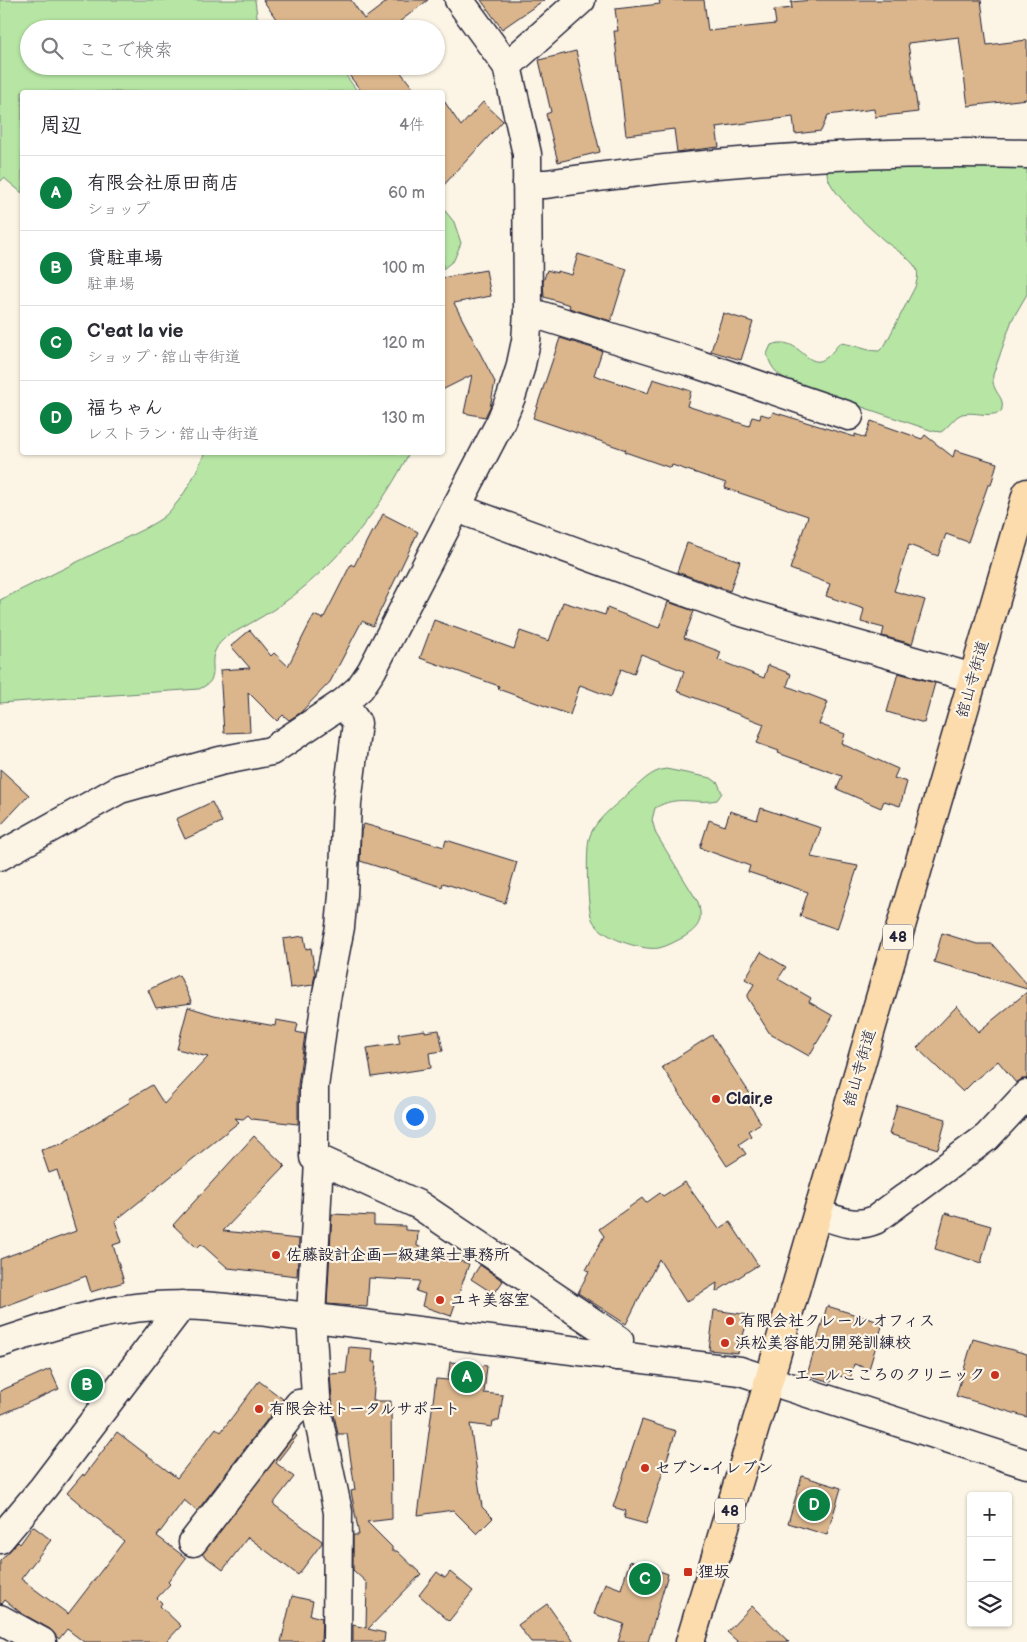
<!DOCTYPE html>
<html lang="ja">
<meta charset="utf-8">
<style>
body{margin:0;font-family:"Balsamiq Sans","Klee One",sans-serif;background:#f7f7f7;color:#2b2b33}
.controls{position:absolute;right:15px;bottom:15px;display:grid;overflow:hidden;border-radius:5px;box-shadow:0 1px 4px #0004}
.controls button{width:45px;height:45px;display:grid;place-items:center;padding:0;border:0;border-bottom:1px solid #e1e1e2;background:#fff;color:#2b2b33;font:25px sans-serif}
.you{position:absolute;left:414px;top:1116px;width:18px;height:18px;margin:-12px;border:4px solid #fff;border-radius:50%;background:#1a73e8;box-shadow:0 0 0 8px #1a73e833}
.badge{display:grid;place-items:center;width:32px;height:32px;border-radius:50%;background:#0b8043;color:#fff;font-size:16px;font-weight:700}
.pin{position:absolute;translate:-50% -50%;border:2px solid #fff;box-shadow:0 1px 5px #0006}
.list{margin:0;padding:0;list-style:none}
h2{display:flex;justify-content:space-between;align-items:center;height:65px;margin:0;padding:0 20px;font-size:21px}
h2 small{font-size:16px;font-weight:400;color:#7c7c81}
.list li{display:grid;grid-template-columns:32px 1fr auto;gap:15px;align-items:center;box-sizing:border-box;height:75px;padding:0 20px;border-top:1px solid #e1e1e2}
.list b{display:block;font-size:19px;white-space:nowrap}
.list p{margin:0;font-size:16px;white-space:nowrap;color:#7c7c81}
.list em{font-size:16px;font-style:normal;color:#7c7c81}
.icon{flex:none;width:28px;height:28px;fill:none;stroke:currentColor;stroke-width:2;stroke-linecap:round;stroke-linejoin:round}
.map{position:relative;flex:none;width:1027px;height:1642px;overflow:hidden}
.search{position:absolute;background:#fff;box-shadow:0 1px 4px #0004;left:20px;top:20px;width:425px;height:55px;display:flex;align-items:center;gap:12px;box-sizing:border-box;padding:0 18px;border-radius:28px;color:#7c7c81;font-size:19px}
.panel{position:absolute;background:#fff;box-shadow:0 1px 4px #0004;left:20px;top:90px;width:425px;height:365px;border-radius:5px}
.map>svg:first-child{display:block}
</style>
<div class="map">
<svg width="1027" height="1642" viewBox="0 0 1027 1642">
<rect width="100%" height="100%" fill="#fcf5e5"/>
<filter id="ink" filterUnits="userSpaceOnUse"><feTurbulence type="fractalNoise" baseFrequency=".02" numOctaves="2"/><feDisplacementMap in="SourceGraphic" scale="10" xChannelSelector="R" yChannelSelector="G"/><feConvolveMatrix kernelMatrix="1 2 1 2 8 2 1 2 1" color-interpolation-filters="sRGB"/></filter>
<g filter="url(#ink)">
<g fill="#b6e5a4" stroke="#6c8470">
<path d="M0,0h255l2,16 5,13h-233v37h310l19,26h-336v101l-18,-15 -4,4z"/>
<path d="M909,165l118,1v128l-15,26 -19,55c-2,20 14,20 8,37 -16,6 -25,-1 -39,2 -8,3 -13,13 -21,18l-8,-1 -139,-47c-16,-9 -22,-13 -27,-30l4,-9c26,-10 33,19 49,16 8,-2 14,-12 20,-18 14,1 25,8 39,8l6,-6 30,-58c2,-7 4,-13 1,-19 -7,-11 -20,-18 -30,-26 -14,-12 -60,-52 -59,-70l5,-3z"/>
<path d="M442,207l12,15 7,21 -7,17 -11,9z"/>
<path d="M205,452l204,1c-25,51 -66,103 -111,139 -22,18 -47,31 -72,45 -4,4 -8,7 -10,12 -9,16 7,30 -17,40l-199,14v-103l144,-71c8,-5 17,-9 23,-15 18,-18 28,-39 38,-62z"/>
<path d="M666,769l45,9 7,5 4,10 -5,7c-24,5 -38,-6 -62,8l-3,12 4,14 42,68c5,18 2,25 -14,35 -8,4 -16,9 -25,11 -18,3 -60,-11 -67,-29 -5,-12 -6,-67 -3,-80 5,-19 26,-33 40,-46 12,-10 21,-22 37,-24z"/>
</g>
<g fill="#dbb68c" stroke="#22223b">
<path d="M263,0h88l13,19 25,-19h39l-38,29h-107z"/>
<path d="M481,0h63l-42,29z"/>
<path d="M659,0h45l4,31 68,-7 -2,-14 18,-2 -1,-6 21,-2h169l6,45 40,-5v59l-59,7 -9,-69 -51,6 10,69 -43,5 -1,-8 -46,6 -7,16 -26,3 -2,-17 -77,10 3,20 -42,5 -3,-23 -48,6 -12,-104h4l-3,-22 45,-5z"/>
<path d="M576,51l24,101 -42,10 -12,-48 5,-2 -12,-52z"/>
<path d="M342,66h54l20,26h-54z"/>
<path d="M442,98l19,28 22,-24 20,19 -61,66z"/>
<path d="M578,254l49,15 -16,52 -42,-13 1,-3 -26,-8 -1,-15 4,-12 10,3v-2l15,4z"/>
<path d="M486,270l5,26 -37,7 41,79 -5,25 -5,10 -21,-4 8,-38 -30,15v-112z"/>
<path d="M723,313l30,9 -12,38 -30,-9z"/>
<path d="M560,338l42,13 -8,24 54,18 5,-14 38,12 -4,15 62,20 3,-9 8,2 1,-5 10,3 2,-5 82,25v-3l10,4 6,-17 51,18 3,-4 28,22 2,-7 42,13 -6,22h-3l-20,57 -22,-8 -8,22 -29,-11 -15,46 31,9 -13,44 -30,-8 2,-8 -23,-6 3,-13 -38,-13 4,-12 -40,-15 18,-53 -83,-28 1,-5 -54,-18 -1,3 -46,-16 1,-2 -93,-32z"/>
<path d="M383,514l35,18 -45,94 -11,-5 -32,61 -30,31 -11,7 -6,-5 -6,6 -29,-29 2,40 -26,1 -4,-63 30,-2 -19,-22 19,-16 21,26 3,-3 14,13 26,-51 9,4 28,-55 3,2 18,-35 2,1z"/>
<path d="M687,543l53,18 -10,30 -53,-19z"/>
<path d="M563,602l42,13 2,-7 52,20 9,-26 26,9 -10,27 37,14 -3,8 46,18 4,-13 23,9 -4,12 41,16 -9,22 26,10 -3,10 56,25 -4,9 13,4 -7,24 -16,-5 -3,7 -44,-19 5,-13 -64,-23 1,-2 -22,-8 7,-19 -87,-33 7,-20 -43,-17 -7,20 -13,-5 -10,28 -31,-12 -10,30 -72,-26 1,-3 -79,-28 14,-38 80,29 6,-18 29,10z"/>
<path d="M898,673l37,10 -11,40 -37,-11z"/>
<path d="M0,769l29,26 -29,31z"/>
<path d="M212,802l10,20 -37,17 -9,-20z"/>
<path d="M761,808l60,20 -10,29 47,9 -21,63 -37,-13 8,-24 -60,-20 2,-6 -50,-18 9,-28 16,6 5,-15 27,9z"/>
<path d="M364,824l80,23 2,-7 71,22 -12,41 -62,-20 -1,4 -82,-26 1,-30z"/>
<path d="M942,933l35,11h15l35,40v5l-93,-27z"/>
<path d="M304,936l2,13 5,-1 4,26 -2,11 -23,3 -7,-49z"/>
<path d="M761,952l25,15 -8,12 33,19 -2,4 24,14 -24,40 -39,-22 -23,-37 7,-13 -9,-5z"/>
<path d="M179,975l13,28 -36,5 -8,-18z"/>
<path d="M1027,992v87h-5l-6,4 -18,-22 -23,19 -12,12 -46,-44 40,-42 21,26z"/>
<path d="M188,1007l26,8 61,11 1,-6 22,4 -2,8 9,2 -7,51v39l-46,-5 -4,-4 -5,4 -8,-1 4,4 -124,99 7,21 -9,3 11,37 -33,10 -5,-16 -86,32v-49l76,-28 -19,-61 -8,3 -8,-23 20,-6 69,-42 -1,-3 23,-14 12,19 44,-47 -31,-8z"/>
<path d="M425,1030v2l14,-2 4,21 -14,2 2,15 -59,9 -5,-29 33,-5 -2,-9z"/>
<path d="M712,1035l40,62 -5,4 14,22 -13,8 3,5 -12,8 7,10 -19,12 -65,-99z"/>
<path d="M897,1105l49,14 -8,30 -49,-15z"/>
<path d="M254,1136l31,30 -62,65 76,8 -2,37 -69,-8 -27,-24 -4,4 -24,-23z"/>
<path d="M685,1182l34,47 11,-7 28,43 -42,27 1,-9 -31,19 -27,-43 -33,65 -48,-31 11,-22 -3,-1 18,-34 -5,-7 43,-31 4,5 14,-10 3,3z"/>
<path d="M945,1213l46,13 -10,37 -46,-14z"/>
<path d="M332,1214l42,2v9l31,1v4l13,1 -1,15 52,18 -18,52 -29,-10 3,-12 -9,-3 4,-10 -51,-3 -2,29 -40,-3z"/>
<path d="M480,1265l23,16 -9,13 -23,-15z"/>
<path d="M827,1306l56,17 -14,46 -15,-5 -4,15 -17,-5 -2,8 -24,-7z"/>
<path d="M714,1310l35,5 -11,38 -29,-3z"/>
<path d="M973,1339l54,15v63l-71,-21z"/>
<path d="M349,1347l24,2 -1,13h4l-3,39h18l1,118 -25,3 25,25v4h5l24,23 -53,55 17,4 -1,9h-31v-17l13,3 1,-45 -14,-13v-35h6l-8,-44 4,-1 -8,-56h-9l-5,-24 -3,-36 16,-1z"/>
<path d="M450,1362l37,4 -3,27 19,2 -4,26h-6l-1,6 -22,-3 12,83 11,11 -16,16 -24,-24 -35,5 18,-136 12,1z"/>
<path d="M50,1369l9,20 -59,26v-24z"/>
<path d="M259,1381l24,18 -86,112 -13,-11 -27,36 29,22 -18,24 2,2 -13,14 5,5 -2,3 21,20 -15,16h-82l-17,-13 -8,10 -9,-10 -29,-16 -16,-13 -3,4 -2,-1v-42l18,-19 2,2 13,-18 18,14 -30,39 47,35 56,-73 -57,-48 16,-19 1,2 33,-44 60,46 39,-50 5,4z"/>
<path d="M642,1420l34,11 -30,93 -22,-6 2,-7 -13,-4z"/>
<path d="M295,1434l2,2 -21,27 18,14 -21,27 49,37v2l-24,32 -50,-38 -25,33 -21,-16z"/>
<path d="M802,1476l39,12 -14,47 -39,-12z"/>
<path d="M630,1561l38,13 -20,68h-30l6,-18 -30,-10 11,-31 16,6z"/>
<path d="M437,1572l8,6 5,-6 23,19 -24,30 -30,-26z"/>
<path d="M292,1596l21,5 -3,14 12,3 -1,24h-40z"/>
<path d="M547,1604l27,38h-43l-13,-17z"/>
<path d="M752,1606l37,36h-51l-11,-10z"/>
</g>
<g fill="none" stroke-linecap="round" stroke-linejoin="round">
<g stroke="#22223b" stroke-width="31">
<g id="minor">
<path d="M507,66l74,-66"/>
<path d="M527,184h19c159,-23 320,-35 481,-30"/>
<path d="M528,314l11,1 152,47 158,54"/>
<path d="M457,506l13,7 268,98 235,67"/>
<path d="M343,703l14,20 -10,80 -4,92 -3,32 -14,72 -12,88v70l105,48 200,135 -2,16"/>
<path d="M0,856l120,-67 100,-28 51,-10 72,-48 17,-15 12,-18 128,-247 11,-26 9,-28 6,-28 2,-29 -1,-158 -20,-88 -48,-66"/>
<path d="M319,1160l-8,158 6,94 21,100 -1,130"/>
<path d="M818,1214c20,6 36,15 57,6l112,-83 40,-43"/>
<path d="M0,1539l43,-51 139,-183"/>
<path d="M193,1542l106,-138 17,-2"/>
<path d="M0,1619l42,23"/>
</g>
</g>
<g stroke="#22223b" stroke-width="31">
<path id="tertiary" d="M0,1343c51,-17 102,-34 156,-37 37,-3 74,3 111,6l473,59 287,93"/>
</g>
<g stroke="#22223b" stroke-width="31">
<path id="primary" d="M690,1642l72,-238 265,-911"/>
</g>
<use href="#minor" stroke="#fcf5e5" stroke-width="28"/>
<use href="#tertiary" stroke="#fcf5e5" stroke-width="28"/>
<use href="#primary" stroke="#fcdcac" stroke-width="28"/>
</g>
</g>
<g fill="#c8321e" stroke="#fcf5e5" stroke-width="2">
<circle cx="716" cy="1099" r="5"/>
<circle cx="276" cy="1255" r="5"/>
<circle cx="440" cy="1300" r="5"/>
<circle cx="730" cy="1321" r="5"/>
<circle cx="725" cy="1343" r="5"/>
<circle cx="995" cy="1375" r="5"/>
<circle cx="259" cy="1409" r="5"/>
<circle cx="645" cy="1468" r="5"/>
<rect x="683" y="1567" width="10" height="10" rx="2.5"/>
</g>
<g text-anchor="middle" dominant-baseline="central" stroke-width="4.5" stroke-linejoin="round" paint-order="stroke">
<g fill="#fcf5e5" stroke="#63616e" stroke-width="1">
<rect x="883" y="924.5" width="30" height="25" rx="4"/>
<rect x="715" y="1498.5" width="30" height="25" rx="4"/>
</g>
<g font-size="15" font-weight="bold" fill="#22223b">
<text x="898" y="937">48</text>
<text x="730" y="1511">48</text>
</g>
<g font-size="16" fill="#22223b" stroke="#fcf5e5">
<text transform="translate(973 679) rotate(-74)">舘山寺街道</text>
<text transform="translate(860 1068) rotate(-74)">舘山寺街道</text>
</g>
<g font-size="16" font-weight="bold" fill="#22223b" stroke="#fcf5e5" text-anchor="start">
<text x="726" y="1099">Clair,e</text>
<text x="286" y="1255">佐藤設計企画一級建築士事務所</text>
<text x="450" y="1300">ユキ美容室</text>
<text x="740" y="1321">有限会社クレール オフィス</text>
<text x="735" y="1343">浜松美容能力開発訓練校</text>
<text x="985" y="1375" text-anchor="end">エールこころのクリニック</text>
<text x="269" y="1409">有限会社トータルサポート</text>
<text x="655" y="1468">セブン-イレブン</text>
<text x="698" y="1572">狸坂</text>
</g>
</g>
</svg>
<div class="controls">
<button>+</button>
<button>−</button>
<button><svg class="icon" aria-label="layers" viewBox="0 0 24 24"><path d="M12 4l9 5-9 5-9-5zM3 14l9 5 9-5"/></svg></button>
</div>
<div class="you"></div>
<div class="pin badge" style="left:467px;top:1377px">A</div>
<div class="pin badge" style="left:87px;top:1385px">B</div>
<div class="pin badge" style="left:645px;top:1579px">C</div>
<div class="pin badge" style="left:814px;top:1505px">D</div>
<div class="search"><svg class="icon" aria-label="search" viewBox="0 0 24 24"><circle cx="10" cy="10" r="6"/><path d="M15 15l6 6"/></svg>ここで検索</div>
<section class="panel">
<h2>周辺<small>4件</small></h2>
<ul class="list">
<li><span class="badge">A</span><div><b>有限会社原田商店</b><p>ショップ</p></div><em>60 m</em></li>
<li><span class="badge">B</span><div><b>貸駐車場</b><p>駐車場</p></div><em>100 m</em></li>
<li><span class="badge">C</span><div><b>C'eat la vie</b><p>ショップ · 舘山寺街道</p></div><em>120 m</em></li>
<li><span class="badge">D</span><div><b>福ちゃん</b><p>レストラン · 舘山寺街道</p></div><em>130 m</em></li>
</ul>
</section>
</div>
